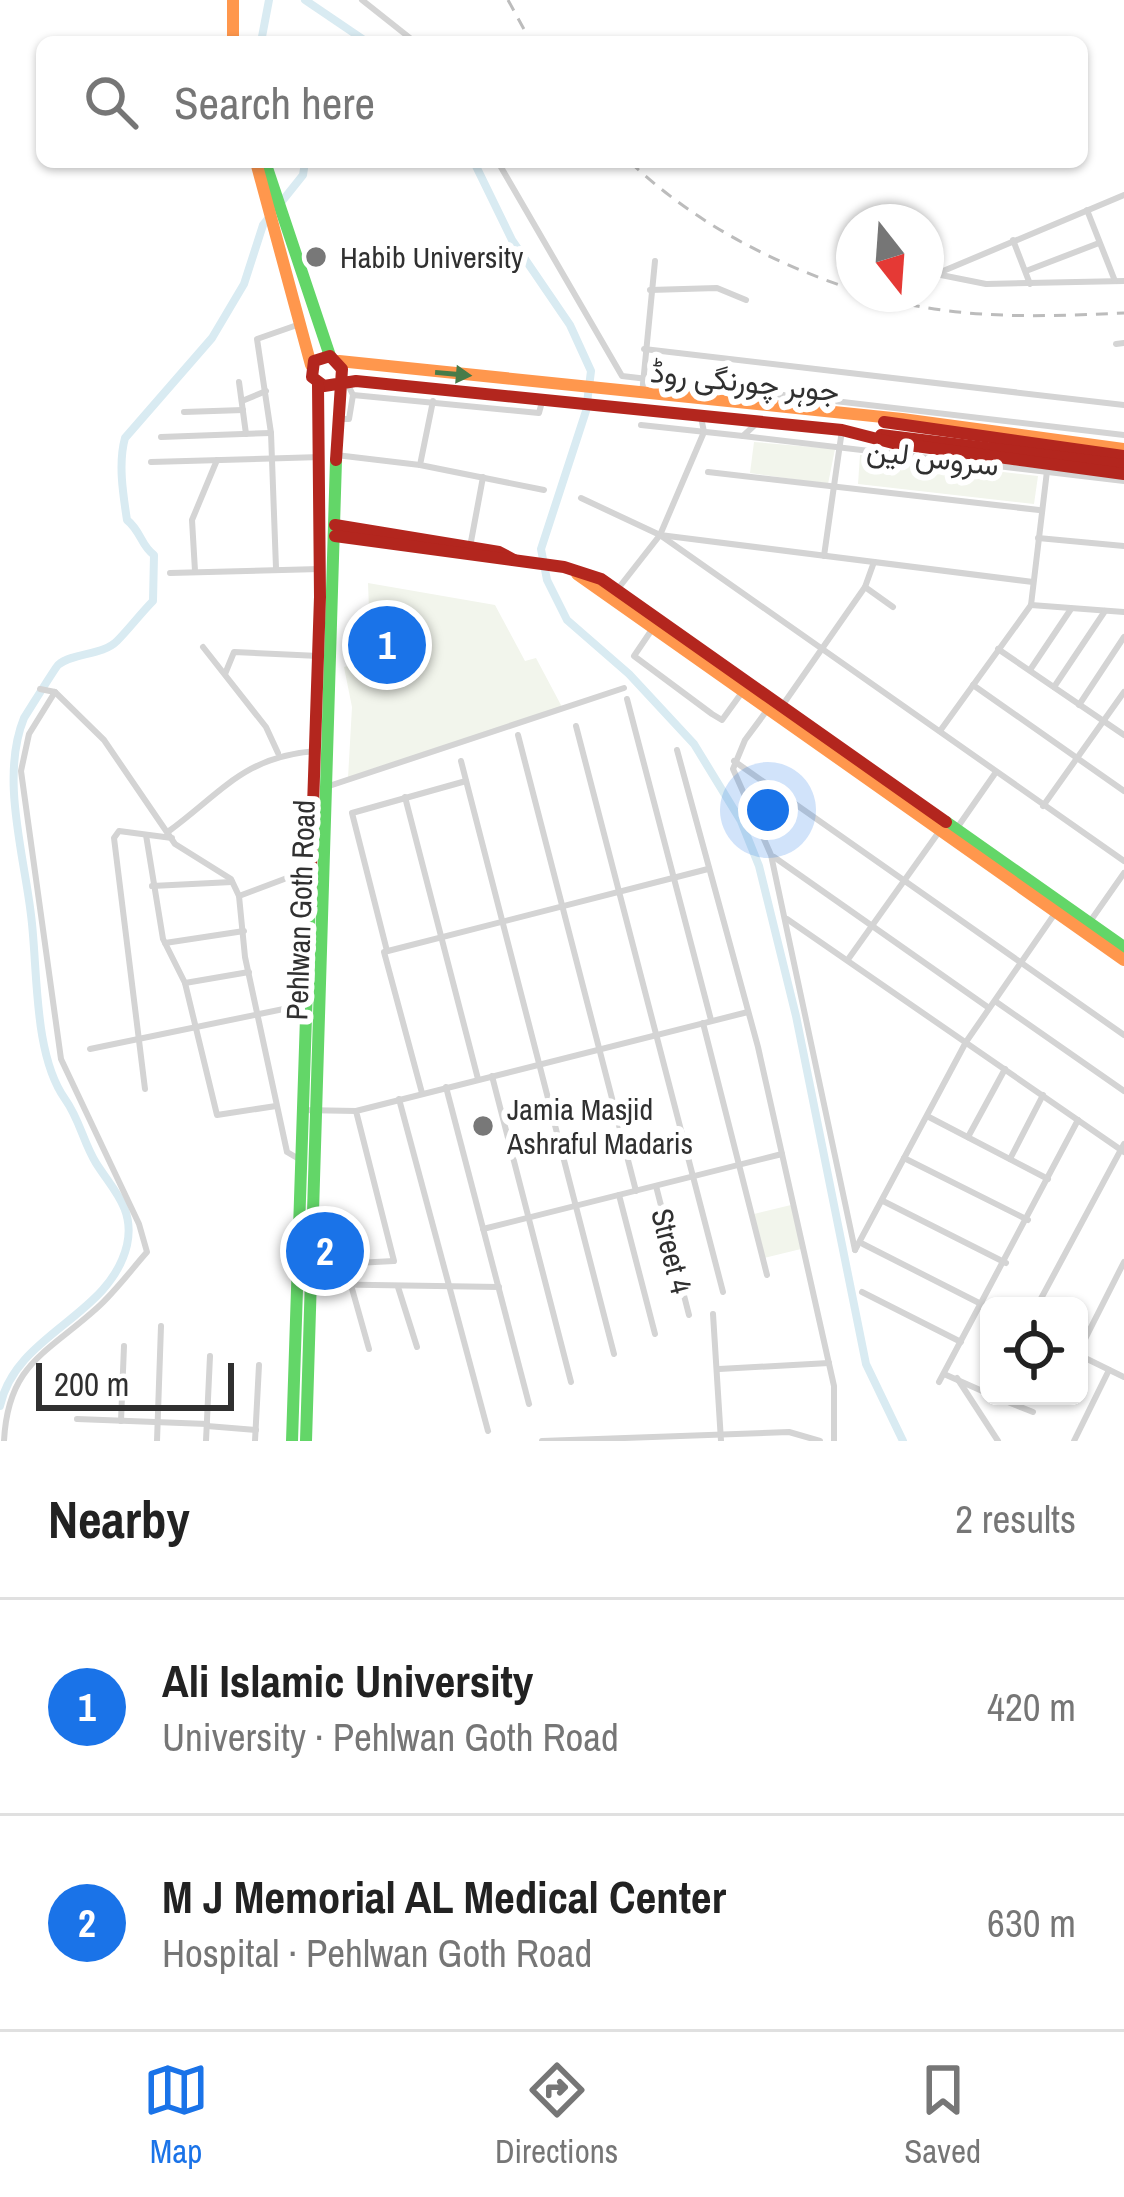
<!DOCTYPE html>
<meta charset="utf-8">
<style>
body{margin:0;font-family:"Archivo Narrow",Vazirmatn,sans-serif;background:#f2f2f2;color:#222}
.controls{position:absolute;right:36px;bottom:36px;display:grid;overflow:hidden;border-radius:18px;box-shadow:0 3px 9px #0004}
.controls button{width:108px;height:108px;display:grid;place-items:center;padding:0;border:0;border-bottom:3px solid #e0e0e0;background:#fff;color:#222;font:60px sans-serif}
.compass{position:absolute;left:836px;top:204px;width:108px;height:108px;border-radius:50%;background:#fff;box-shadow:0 3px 9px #0004;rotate:163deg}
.scale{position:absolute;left:36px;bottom:30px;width:198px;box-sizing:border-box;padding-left:12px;border:6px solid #303030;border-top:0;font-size:33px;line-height:42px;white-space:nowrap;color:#303030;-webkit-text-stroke:9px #fff;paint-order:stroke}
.you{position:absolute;left:768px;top:810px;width:42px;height:42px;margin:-30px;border:9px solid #fff;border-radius:50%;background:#1a73e8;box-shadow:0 0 0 18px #1a73e833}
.badge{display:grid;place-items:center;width:78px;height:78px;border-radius:50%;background:#1a73e8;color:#fff;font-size:39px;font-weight:700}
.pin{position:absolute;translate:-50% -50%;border:6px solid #fff;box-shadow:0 3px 12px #0006}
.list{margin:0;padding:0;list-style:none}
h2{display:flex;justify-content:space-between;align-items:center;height:156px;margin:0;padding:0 48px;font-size:51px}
h2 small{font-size:39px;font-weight:400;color:#767676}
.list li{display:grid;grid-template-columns:78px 1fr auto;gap:36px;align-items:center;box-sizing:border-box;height:216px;padding:0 48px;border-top:3px solid #e0e0e0}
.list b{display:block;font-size:45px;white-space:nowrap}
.list p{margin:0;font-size:39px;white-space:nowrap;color:#767676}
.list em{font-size:39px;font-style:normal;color:#767676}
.icon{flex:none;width:66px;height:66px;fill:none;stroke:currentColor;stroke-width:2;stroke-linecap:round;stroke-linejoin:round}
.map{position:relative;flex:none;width:1124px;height:1441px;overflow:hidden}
.search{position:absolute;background:#fff;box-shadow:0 3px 9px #0004;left:36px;right:36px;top:36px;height:132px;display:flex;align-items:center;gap:30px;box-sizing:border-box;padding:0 42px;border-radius:18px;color:#767676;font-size:45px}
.sheet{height:588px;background:#fff}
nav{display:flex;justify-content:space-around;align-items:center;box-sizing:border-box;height:168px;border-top:3px solid #e0e0e0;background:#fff;font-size:33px;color:#767676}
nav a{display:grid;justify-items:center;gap:6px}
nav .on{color:#1a73e8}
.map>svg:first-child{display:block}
</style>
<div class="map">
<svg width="1124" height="1441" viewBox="0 0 1124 1441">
<rect width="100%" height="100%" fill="#fff"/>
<g fill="#f2f5ec">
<path d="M754,442l81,7 -7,35 -78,-11z"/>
<path d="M860,455l178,21 -4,28 -176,-20z"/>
<path d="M368,583l127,22 30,56 11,-3 26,49 -214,71 4,-71 -8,-40 62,-20 -10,-30h-8l-5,-11 -14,3z"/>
<path d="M791,1205l10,44 -37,9 -10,-44z"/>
</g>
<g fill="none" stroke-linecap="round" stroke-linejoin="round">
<g stroke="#d9ebf2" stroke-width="8">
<path d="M305,0l62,42"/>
<path d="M261,42l8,-42"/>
<path d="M474,162l38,78 58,85 21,46 -5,40 -45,138 6,31 20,40 62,54 65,70 47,77 18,45 37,150 70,348 37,77"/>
<path d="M0,1406c16,-73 110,-89 127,-161 8,-36 -14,-55 -31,-82 -13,-21 -16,-43 -31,-64 -32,-45 -27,-131 -34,-184 -7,-61 -31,-138 -7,-197 4,-6 31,-50 34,-53 16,-13 44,-9 59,-24 12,-12 24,-28 36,-40l1,-46c-13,-9 -13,-24 -27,-35 -4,-26 -9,-57 -2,-82l87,-100 32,-54 19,-59 40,-50 2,-13"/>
</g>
<g stroke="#d4d4d4" stroke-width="6">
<path d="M362,0l53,42"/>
<path d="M498,162l124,214 502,59"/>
<path d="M1124,195l-188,79 50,10 138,-3"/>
<path d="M1087,210l28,71"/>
<path d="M1013,240l17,44"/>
<path d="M1026,271l73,-28"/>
<path d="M650,290l67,-2 29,12"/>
<path d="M1116,344l8,-1"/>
<path d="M644,349l480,56"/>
<path d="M346,381l7,14 186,18 4,-15"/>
<path d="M239,382l7,52"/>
<path d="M642,394l13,-133"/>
<path d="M242,401l24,-10"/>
<path d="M433,401l-13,64 124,25"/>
<path d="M184,412l59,-2"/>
<path d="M337,419h12l4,-24"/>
<path d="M641,425l102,11 15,-14"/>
<path d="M743,436l381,45"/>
<path d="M161,437l110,-4"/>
<path d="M336,455l84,10"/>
<path d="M151,462l170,-5"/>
<path d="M708,472l331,38"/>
<path d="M581,498l79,37 373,47"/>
<path d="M660,535l464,326"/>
<path d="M1038,538l86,8"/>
<path d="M470,547l13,-70"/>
<path d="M824,556l18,-126"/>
<path d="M276,568l-5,-135 -14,-94 43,-15"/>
<path d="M195,571l-3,-51 25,-60"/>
<path d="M170,573l150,-4"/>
<path d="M865,587l28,20"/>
<path d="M617,590l43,-55 44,-103 -3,-15"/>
<path d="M1031,605l93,7"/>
<path d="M653,628l-19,28 78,58 10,6 21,-29"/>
<path d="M203,647l63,80 12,26"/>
<path d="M998,649l126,86"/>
<path d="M1030,670l41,-61"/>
<path d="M225,674l9,-22 85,4"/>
<path d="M973,685l151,106"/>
<path d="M1054,687l51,-76"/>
<path d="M40,689l15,3 49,48 71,104 56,35 8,17 6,61 42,195 12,7"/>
<path d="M627,699l84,321"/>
<path d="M1079,705l45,-68"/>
<path d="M782,706l83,-119 9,-25"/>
<path d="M768,709l-23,31 -12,29 38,86 84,395"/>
<path d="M576,726l147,566"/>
<path d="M940,731l91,-126 16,-134"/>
<path d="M518,735l118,456"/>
<path d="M677,750l81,297 76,339v55"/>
<path d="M461,761l153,593"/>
<path d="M734,761l390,274"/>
<path d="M329,786l295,-98"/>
<path d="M405,797l73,282"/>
<path d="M1043,806l81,-114"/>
<path d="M957,828l39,-56"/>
<path d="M169,831c53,-39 76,-75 147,-80"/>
<path d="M146,835l17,104 22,44 32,132 59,-9"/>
<path d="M774,857l215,151"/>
<path d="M152,886l80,-4"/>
<path d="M239,896l72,-27"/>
<path d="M787,919l337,233"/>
<path d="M1089,923l35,-50"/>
<path d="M165,943l79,-12"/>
<path d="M387,951l-35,-138 114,-32"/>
<path d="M849,958l92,-129"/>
<path d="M185,983l64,-11"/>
<path d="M995,1001l129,90"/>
<path d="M703,1023l64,252"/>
<path d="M90,1049l213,-44"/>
<path d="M492,1076l79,306"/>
<path d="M446,1087l83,317"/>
<path d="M145,1089l-31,-251 5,-7 53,7"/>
<path d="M422,1093l-38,-141 324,-83"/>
<path d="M399,1099l89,332"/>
<path d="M301,1110l55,1"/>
<path d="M927,1116l121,63"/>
<path d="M968,1137l37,-68"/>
<path d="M904,1158l124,62"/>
<path d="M1010,1159l33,-64"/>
<path d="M656,1186l33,129"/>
<path d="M619,1195l36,139"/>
<path d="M883,1201l123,62"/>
<path d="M483,1229l299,-75"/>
<path d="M863,1244l126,64"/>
<path d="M353,1245l3,18 38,-2 -38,-150 392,-99"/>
<path d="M855,1250l111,-208 92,-133"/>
<path d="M311,1284l188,3"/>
<path d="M351,1285l18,64"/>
<path d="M398,1287l19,60"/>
<path d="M862,1292l99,50"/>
<path d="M1037,1306l87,-162"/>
<path d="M713,1314l8,127"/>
<path d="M1079,1351l45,-89"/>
<path d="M1079,1355l45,22"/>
<path d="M719,1369l110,-6"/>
<path d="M944,1374l45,20"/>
<path d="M957,1378l41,63"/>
<path d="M939,1382l139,-262"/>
<path d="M993,1396l40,16"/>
<path d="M77,1419l130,5"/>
<path d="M121,1421l3,-75"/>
<path d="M207,1426l49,4"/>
<path d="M4,1441c4,-77 42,-87 93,-133 18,-16 34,-38 50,-56l-8,-28 -78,-165 -40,-288 8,-37 26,-42"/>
<path d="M157,1441l4,-115"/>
<path d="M206,1441l4,-85"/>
<path d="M255,1441l4,-76"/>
<path d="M542,1441l247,-9 31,9"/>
<path d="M1074,1441l35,-71"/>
</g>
<g stroke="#63d668" stroke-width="12">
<path d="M265,162l65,194"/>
<path d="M946,822l178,125"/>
<path d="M292,1441l18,-545"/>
<path d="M306,1441l30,-981"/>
</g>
<g stroke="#ff974d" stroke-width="12">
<path d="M233,0v42"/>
<path d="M256,162l55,203"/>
<path d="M339,361l563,58 222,30"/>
<path d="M577,574l547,386"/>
</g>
<g stroke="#b3261e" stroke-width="12">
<path d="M884,422l240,34"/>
<path d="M881,435l243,30"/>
<path d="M336,460l6,-91 -12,-13 -16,5 -2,16 12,9 32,-5 486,49 51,13 231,31"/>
<path d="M335,525l164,27 15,8"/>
<path d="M335,536l229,31 37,12 345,243"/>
<path d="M310,896l10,-299 -2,-212"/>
</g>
<g stroke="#bcbcbc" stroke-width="3" stroke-dasharray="12 9" stroke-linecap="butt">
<path d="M508,0l23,42"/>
<path d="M630,162c65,61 140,100 224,128"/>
<path d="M867,294c87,26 167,23 257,19"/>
</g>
</g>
<defs><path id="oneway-solid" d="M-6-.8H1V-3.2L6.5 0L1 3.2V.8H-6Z" transform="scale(3)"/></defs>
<use fill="#477b49" href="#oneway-solid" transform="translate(453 374) rotate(5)"/>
<g fill="#787878" stroke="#fff" stroke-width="4.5">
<circle cx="316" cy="257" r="12"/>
<circle cx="483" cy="1126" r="12"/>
</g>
<g text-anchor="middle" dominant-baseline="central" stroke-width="12" stroke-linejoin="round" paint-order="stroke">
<g font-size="30" fill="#303030" stroke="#fff" text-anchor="start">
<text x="340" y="257">Habib University</text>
<text x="507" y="1109">Jamia Masjid<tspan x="507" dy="34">Ashraful Madaris</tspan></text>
</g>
<g font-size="30" fill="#303030" stroke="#fff">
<text transform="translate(745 381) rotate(6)">جوہر چورنگی روڈ</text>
<text transform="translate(933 457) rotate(7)">سروس لین</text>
<text transform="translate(300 910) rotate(-88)">Pehlwan Goth Road</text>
<text transform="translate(672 1251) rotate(76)">Street 4</text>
</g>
</g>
</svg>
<div class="controls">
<button><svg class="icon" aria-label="locate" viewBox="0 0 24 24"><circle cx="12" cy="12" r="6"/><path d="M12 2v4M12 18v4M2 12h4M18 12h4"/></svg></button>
</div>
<svg class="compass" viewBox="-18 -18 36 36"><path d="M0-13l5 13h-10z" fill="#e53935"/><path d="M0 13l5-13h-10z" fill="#767676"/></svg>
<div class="scale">200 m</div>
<div class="you"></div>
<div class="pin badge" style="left:387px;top:645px">1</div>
<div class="pin badge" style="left:325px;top:1251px">2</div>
<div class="search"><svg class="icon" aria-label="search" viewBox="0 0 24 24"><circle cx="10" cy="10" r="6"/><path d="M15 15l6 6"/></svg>Search here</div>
</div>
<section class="sheet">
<h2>Nearby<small>2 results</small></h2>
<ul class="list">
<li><span class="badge">1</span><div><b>Ali Islamic University</b><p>University · Pehlwan Goth Road</p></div><em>420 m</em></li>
<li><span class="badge">2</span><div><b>M J Memorial AL Medical Center</b><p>Hospital · Pehlwan Goth Road</p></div><em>630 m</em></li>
</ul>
</section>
<nav>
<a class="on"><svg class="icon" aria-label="map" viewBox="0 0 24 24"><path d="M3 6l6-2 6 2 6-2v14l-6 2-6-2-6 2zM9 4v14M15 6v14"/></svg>Map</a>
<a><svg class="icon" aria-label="directions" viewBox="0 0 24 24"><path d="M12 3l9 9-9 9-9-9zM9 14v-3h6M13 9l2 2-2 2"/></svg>Directions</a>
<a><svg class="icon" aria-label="saved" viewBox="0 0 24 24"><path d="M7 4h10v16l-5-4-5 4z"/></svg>Saved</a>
</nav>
